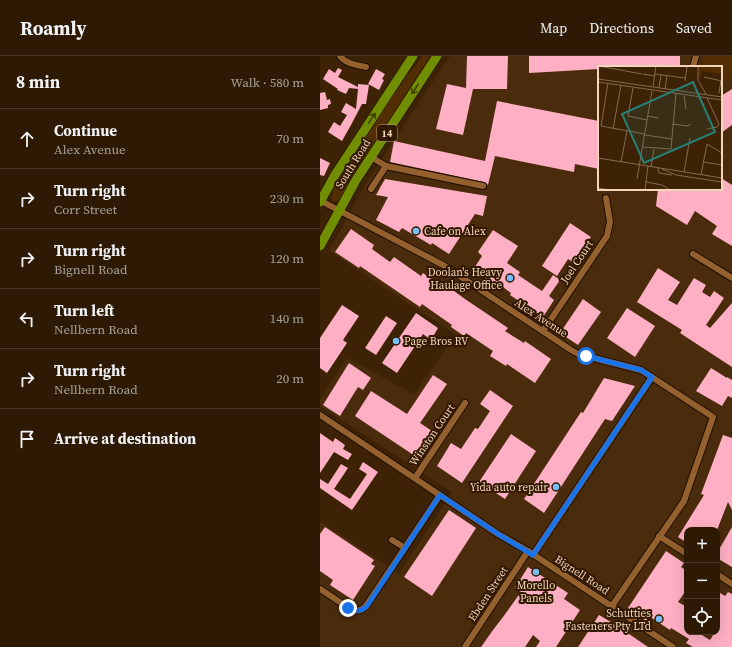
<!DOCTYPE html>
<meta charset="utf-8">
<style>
body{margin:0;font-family:"Source Serif 4",serif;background:#36230e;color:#f1f3f6}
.controls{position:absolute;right:12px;bottom:12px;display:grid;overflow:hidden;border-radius:8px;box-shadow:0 4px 16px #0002}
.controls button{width:36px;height:36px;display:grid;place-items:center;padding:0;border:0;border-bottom:1px solid #493826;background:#2e1a04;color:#f1f3f6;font:20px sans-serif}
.stop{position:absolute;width:12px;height:12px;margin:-9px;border:3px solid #1a73e8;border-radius:50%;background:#fff}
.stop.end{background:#1a73e8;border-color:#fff;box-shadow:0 1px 4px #0008}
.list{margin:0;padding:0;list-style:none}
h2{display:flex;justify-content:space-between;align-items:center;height:52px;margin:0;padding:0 16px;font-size:17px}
h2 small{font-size:13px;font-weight:400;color:#a7a19a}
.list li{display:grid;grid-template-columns:26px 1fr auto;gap:12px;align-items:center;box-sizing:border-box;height:60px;padding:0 16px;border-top:1px solid #493826}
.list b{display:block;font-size:15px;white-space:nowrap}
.list p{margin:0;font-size:13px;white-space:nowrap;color:#a7a19a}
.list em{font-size:13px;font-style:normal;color:#a7a19a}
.icon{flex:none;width:22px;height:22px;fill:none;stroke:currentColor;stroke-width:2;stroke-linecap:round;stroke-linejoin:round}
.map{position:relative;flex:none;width:412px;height:591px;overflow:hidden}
header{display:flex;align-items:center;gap:24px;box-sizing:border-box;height:56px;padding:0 20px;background:#2e1a04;border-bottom:1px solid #493826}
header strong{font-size:19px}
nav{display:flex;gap:22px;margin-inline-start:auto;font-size:14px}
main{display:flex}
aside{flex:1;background:#2e1a04}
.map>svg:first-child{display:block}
</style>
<header>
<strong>Roamly</strong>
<nav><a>Map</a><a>Directions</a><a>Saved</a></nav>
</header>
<main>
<aside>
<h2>8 min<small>Walk · 580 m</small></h2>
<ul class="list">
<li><svg class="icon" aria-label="ahead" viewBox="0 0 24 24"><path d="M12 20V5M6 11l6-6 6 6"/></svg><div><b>Continue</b><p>Alex Avenue</p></div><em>70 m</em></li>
<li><svg class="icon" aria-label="right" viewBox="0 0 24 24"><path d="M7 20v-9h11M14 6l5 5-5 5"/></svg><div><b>Turn right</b><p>Corr Street</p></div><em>230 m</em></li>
<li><svg class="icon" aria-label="right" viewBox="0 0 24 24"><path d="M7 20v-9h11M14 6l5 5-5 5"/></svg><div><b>Turn right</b><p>Bignell Road</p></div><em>120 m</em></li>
<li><svg class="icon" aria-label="left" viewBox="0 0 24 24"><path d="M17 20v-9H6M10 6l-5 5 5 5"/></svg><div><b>Turn left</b><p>Nellbern Road</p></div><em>140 m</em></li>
<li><svg class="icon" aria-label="right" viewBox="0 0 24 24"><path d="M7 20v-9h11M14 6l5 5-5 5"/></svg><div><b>Turn right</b><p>Nellbern Road</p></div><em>20 m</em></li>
<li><svg class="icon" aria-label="arrive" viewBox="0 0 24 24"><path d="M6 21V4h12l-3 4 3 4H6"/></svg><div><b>Arrive at destination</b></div></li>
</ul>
</aside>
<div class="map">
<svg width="412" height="591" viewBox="0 0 412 591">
<rect width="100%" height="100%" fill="#3d2206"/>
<path fill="#4a2c0d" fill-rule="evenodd" d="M130,0h254l-2,11h-103v122h122v-106l11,-7v571h-412v-126l79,53 53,-82 -132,-86v-7l27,-41 67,36 42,-59 -127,-84 37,-68zM367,474h30v102h-30z"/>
<g fill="#532e03">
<path d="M103,0h7l-82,127c-3,7 -6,16 -13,19l-3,-1c-1,-6 2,-12 4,-18 5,-12 14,-23 21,-34 21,-32 42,-63 66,-93z"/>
<path d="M384,0h28v20l-11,7v-16h-19z"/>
</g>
<g fill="#feafc3">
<path d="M147,0h41l-1,33h-34l-10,46 -27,-6 11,-45 19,4z"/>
<path d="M209,0h151v9l-36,2h-45v2l-70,4z"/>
<path d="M18,12l4,2 -4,7 20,10v-3l11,1 -3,19h-4l-11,21 -9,16 -14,-9 6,-10 6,4 7,-11 -6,-3 5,-9 10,6 2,-20 -9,-1 -3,6 -9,-4 1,-1 -15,-10 6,-10 6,4z"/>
<path d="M56,13l9,5 -3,5 2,1 -5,10 -11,-6z"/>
<path d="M412,33v36l-11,8v-37z"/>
<path d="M5,36l2,8 3,-1 1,5 -3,1v3l-8,2v-17z"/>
<path d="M177,45l102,20v48l-24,-5 -1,8 -79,-16 -7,29 -4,-3 -94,-20 4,-21 91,20z"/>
<path d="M0,102l10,5 -6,13 -4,-1z"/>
<path d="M401,122l11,7v61l-20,-12 5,-8 -22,-15 -8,14 -31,-19 2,-17h63z"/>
<path d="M65,123l102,17 -4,20 -8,-2 -26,40 -17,-11 -1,2 -29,-17 -3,4 -23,-12 12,-23 -12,-2z"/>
<path d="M250,167l21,14 -17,26 -6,-4 -11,17 -15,-10z"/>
<path d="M31,173l23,16 -2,4 18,13 4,-5 27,19 2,-3 18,13 2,-3 22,16 43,29 -3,3 19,12 1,-2 26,18 -16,24 -28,-19 -1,2 -16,-10 3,-5 -27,-18 -2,3 -13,-9 1,-2 -30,-21 -2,3 -60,-41 -1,2 -24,-16z"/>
<path d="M173,174l25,16 -11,17 13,9 -2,3 24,16 11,-16 7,5 -11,16 5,4 -11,17 -33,-22 1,-2 -16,-12 -2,2 -20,-13 9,-14 -4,-4z"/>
<path d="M338,212l22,14 -12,18 9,5 17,-27 12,7 -4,7 8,5 4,-6 10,7 -18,27 4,3 22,-25v64l-52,-34 2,-3 -45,-28z"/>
<path d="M263,243l18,13 -23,33 -18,-12z"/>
<path d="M22,249l17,11 -16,24 4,3 -20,30 -7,-5v-30z"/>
<path d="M307,252l28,18 -20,31 -28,-19z"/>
<path d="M96,257l22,15 -7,12 -8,-6 -26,39 -15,-10z"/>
<path d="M66,260l11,7 -21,32 -11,-7z"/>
<path d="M29,307l22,15 -8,12 -5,-3 -18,29 -17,-11z"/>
<path d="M391,312l16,10v-1l5,3v18l-4,-2 -6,10 -26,-15z"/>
<path d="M113,319l14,9 -27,39 12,8 -17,25 -60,-40 16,-25 36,23z"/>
<path d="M284,322l31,8 -23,35 -7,-2 -61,94 -20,-14 57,-87 2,1z"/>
<path d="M170,334l23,16 -51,77 -25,-17 14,-23 10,6 14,-21 3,1 12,-18 -10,-7z"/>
<path d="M0,377l13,9 2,-4 10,7 -2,4 9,5 -4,6 -14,-8 -14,21z"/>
<path d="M191,378l25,17 -31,48 -26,-17z"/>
<path d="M403,379l9,3v72l-4,-8 -11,28h-30v13l-9,-6 26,-42 -3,-1z"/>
<path d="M43,406l15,10 -26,38 -32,-22v-9l8,5 13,-20 7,4 -14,21 16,10 17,-25 -8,-5z"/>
<path d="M129,454l27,18 -44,68 -28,-19z"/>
<path d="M5,471l49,33 -3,4 4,2 -22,34 -23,-15 3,-5 -13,-9v-37z"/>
<path d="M412,471v40l-15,-9v-5z"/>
<path d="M346,495l18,12 -3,4 6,4v18l-9,13 9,5v25h10l13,8 5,-8h2v-41l8,5 3,-4 4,2v53h-39l-7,-4 3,-4 -18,-11 -1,2 -21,-14 -3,5 -18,-13z"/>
<path d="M208,511l40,26 -4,6 16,11 -24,37h-20l4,-6 -7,-6 -8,12h-44l12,-17 10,-13 18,-25 -6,-4z"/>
<path d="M279,559l17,10 32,22h-70z"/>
</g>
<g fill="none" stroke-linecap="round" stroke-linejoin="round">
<g stroke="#1e0e01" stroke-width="8">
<g id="minor">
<path d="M20,0c6,8 17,9 26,11"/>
<path d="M373,11l3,-11"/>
<path d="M66,110l97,20"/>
<path d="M51,133l15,-23 -15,-9"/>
<path d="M1,145l122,64 128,85 7,4 8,2 55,14 72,47 -29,84 -72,105"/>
<path d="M373,198l39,24"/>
<path d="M223,275l64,-95 3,-14 -4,-24"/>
<path d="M0,359l178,119 30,17 145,96"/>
<path d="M95,422l50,-75"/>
<path d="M339,480l28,18"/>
<path d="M72,484l13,8"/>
<path d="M213,499l119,-178"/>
<path d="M397,518l15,10"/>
<path d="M0,533l32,21c8,2 12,-1 16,-7l72,-108"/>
<path d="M145,591l63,-96"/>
</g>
</g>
<g stroke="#1e0e01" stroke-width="10">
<g id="highway">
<path d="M0,146l15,-27 78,-119"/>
<path d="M0,190l36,-66 81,-124"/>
</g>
</g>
<use href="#minor" stroke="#94602d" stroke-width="6"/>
<use href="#highway" stroke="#718e02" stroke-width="9"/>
</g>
<defs><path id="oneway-shaft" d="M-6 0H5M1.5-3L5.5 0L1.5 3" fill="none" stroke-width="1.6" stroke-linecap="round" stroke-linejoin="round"/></defs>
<g stroke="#484101">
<use href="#oneway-shaft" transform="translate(95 33) rotate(123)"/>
<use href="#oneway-shaft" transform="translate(52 62) rotate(-57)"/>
</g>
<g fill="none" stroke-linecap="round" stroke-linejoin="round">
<path stroke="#1a73e8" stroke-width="5" d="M28,552c7,4 13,4 19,-2l73,-111 58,39 35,21 119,-178 -11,-7 -55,-14"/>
</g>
<g fill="#77c0f7" stroke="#321800" stroke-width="1.5">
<circle cx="96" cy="175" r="4"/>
<circle cx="190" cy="222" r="4"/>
<circle cx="76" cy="285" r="4"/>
<circle cx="236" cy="431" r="4"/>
<circle cx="216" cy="516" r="4"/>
<circle cx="339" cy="563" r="4"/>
</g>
<g text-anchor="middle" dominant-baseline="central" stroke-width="4" stroke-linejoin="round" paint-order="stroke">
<rect fill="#321800" stroke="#ba9d84" stroke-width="1" x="57" y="69" width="20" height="16" rx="3"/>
<g font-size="10" font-weight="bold" fill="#f4d6bd">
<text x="67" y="77">14</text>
</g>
<g font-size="11" fill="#f4d6bd" stroke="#321800">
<text transform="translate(33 108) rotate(-58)">South Road</text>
<text transform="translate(257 206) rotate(-56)">Joel Court</text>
<text transform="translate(221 262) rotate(33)">Alex Avenue</text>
<text transform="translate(112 379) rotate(-56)">Winston Court</text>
<text transform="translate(262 519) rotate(33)">Bignell Road</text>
<text transform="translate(168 538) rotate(-57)">Ebden Street</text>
</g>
<g font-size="11" fill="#f4d6bd" stroke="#321800" text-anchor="end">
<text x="104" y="175" text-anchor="start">Cafe on Alex</text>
<text x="182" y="216">Doolan's Heavy<tspan x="182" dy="13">Haulage Office</tspan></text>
<text x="84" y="285" text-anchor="start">Page Bros RV</text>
<text x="228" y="431">Yida auto repair</text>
<text x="216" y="529" text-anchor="middle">Morello<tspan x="216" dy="13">Panels</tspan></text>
<text x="331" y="557">Schutties<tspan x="331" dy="13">Fasteners Pty LTd</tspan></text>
</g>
</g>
<g transform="translate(278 10)">
<rect width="124" height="124" fill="#3d2206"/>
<path d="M101,0h23v8l-21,-3v6h-3z" fill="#532e03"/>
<path fill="none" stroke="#866a4f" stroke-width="1" d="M0,0l17,3M87,0l2,1 -2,14M100,0v14l8,14M17,3l27,5M45,8l12,2M57,8l30,4M106,11l18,4M0,13l124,18M0,16l124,18M10,17l-7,43 44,8M55,21l3,-21M35,22l-5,28 19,4M61,22l2,-13M67,23l2,-13M121,27l2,-13M86,30l2,13M109,32l12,26M49,50l12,2M74,58l15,2 4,-2M15,63l8,-44M109,63l10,-2 2,-3M47,69l27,4M45,81l28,2 5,-56M0,92l124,20M23,96l6,-31M105,96l19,3M53,101l3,-18M60,102l1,5 13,2M64,103l14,6 46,7M86,106l6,-34M103,109l6,-31 15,9M39,113l15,-88M48,116l16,3 8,5M0,122l13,2M47,124l3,-24"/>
<path fill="#268076" fill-opacity="0.15" stroke="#268076" stroke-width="2" d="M95,16l22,50 -71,31 -22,-49z"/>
<rect width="124" height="124" fill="none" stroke="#f4d6bd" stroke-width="2"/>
</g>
</svg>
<div class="controls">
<button>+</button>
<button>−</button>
<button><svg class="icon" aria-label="locate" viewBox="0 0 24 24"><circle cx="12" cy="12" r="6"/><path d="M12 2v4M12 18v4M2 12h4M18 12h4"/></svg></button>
</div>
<div class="stop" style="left:266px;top:300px"></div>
<div class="stop end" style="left:28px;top:552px"></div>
</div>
</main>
